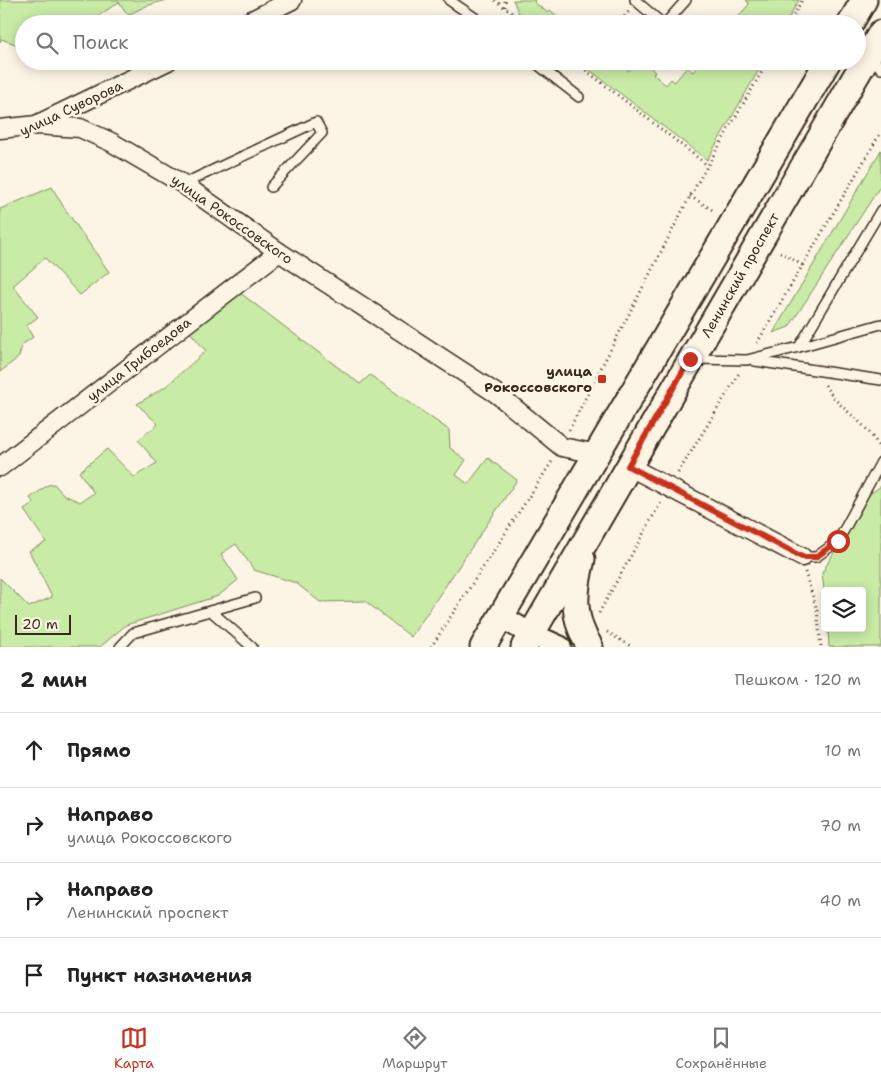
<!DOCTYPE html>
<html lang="ru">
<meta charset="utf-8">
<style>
body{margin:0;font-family:"Shantell Sans",sans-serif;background:#f6f6f6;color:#222}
.controls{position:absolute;right:15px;bottom:15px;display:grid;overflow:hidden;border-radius:5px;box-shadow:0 2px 12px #0003}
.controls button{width:45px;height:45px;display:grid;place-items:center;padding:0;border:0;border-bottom:1px solid #e0e0e0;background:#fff;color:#222;font:25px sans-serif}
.scale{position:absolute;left:15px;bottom:12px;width:56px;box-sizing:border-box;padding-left:5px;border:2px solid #3b2a1e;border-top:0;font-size:14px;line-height:18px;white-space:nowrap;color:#3b2a1e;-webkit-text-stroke:4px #fcf5e5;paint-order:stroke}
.stop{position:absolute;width:15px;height:15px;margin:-11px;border:4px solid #c8321e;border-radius:50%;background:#fff}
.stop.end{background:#c8321e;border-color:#fff;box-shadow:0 1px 5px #0008}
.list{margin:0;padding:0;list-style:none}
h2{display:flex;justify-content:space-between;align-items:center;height:65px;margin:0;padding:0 20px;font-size:21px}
h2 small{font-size:16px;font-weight:400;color:#767676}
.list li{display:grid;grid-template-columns:32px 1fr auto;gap:15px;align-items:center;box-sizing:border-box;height:75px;padding:0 20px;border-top:1px solid #e0e0e0}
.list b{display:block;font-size:19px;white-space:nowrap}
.list p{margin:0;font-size:16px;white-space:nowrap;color:#767676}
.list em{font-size:16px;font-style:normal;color:#767676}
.icon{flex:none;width:28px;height:28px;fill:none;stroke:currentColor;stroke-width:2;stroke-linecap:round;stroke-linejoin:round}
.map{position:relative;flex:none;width:881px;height:647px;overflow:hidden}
.search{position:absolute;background:#fff;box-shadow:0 2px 12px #0003;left:15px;right:15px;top:15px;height:55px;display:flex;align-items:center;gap:12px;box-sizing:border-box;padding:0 18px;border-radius:28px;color:#767676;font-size:19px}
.sheet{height:365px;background:#fff}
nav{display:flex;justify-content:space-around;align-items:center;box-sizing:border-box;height:70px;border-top:1px solid #e0e0e0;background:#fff;font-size:14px;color:#767676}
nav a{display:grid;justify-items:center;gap:2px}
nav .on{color:#c8321e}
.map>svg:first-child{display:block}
</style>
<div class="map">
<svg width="881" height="647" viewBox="0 0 881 647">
<rect width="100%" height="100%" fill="#fcf5e5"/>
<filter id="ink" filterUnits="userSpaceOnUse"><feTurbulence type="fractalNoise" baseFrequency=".02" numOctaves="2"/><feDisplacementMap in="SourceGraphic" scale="10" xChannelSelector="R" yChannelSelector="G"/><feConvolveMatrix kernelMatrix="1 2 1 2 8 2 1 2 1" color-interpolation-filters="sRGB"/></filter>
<g filter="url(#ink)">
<g fill="#c8eba5" stroke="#828a62">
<path d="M0,0h166l-20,6 -18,9 -9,-13 -33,22h-62v23l-23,-8 -1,3z"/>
<path d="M513,0h22l-1,2 14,11 2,-3 14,12 4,-3 6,5h-45l-11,-12z"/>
<path d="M746,0h53l-14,24h-58l4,-6 4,3 14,-17z"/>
<path d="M578,61h32l10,8 3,-3 6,5 9,-10h5l12,11 -2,2 13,11 5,-6 4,3 12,-15 6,5 9,-11h62l-57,99z"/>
<path d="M881,150v35l-92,142 -16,6z"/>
<path d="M52,187l11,19 46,66 -29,23 -35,-37 -32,28 25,31 -12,9 7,11 -11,8 -3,12 -19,15v-163z"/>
<path d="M239,292l121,92 10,-9 79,55 1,18 16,12 -10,15 12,9 20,-26 29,22 -106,157 -46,-36 -45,1 -24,-19 -42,-13 -18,-26 -15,10 17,26 -20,16 -92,29 -26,22h-100v-69l29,29 23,-10 -23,-46 17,-9 -22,-32 10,-7 -4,-5 18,-13 6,-1 10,11 16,7 14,-9 -15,-21 28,-23 27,28 23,-14 -19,-23 20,-16 -21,-20 28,-17 41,-36 -17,-20z"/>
<path d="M881,486v161h-52l-1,-19h34v-37h-37v7l-3,-25 45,-77z"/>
</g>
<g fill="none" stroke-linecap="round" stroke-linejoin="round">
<g stroke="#3b2a1e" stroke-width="12">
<g id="service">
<path d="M449,0l35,24"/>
<path d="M635,0l28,24"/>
<path d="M665,24l21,-24"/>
<path d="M871,55l10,14"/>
<path d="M533,61l46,36"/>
<path d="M183,184l133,-62 6,11 -51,54"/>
<path d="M799,347l82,-23"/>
<path d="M696,359l51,1 52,-13 82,-137"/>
<path d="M755,361l126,19"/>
<path d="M802,557h14l22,-16 43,-79"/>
<path d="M211,611l41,36"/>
<path d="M120,647l13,-14 122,-35"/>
</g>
</g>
<g stroke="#3b2a1e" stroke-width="21">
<g id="minor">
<path d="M244,24l48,-24"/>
<path d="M38,124l130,-63"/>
<path d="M0,129l37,-4 43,3 31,14 72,42 96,68 218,142 65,53 36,7"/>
<path d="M628,466l174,91"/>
<path d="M0,467l279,-215"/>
</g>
</g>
<g stroke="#3b2a1e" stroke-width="25">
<path id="tertiary" d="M501,617l30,17 29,13"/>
</g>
<g stroke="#3b2a1e" stroke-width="29">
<g id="secondary">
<path d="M850,24l14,-24"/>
<path d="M582,559c-8,33 -11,58 8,88"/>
<path d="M483,647l345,-586"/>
<path d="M524,647l357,-614"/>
</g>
</g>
<g stroke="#3b2a1e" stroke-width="3" stroke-dasharray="1 4" stroke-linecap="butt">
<path d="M495,0l31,24"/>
<path d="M505,7v-7"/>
<path d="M618,24l11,-13"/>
<path d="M789,24l13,-24"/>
<path d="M574,61l133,104"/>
<path d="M690,196l24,15"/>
<path d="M780,252l24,14"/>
<path d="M757,343l124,-211"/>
<path d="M825,385c14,26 44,37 55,65"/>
<path d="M569,430l121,-234 78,-135"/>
<path d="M678,473l62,-101"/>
<path d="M805,572l12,38 4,37"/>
<path d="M599,613l62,-111"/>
<path d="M607,632l25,15"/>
<path d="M431,647l122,-187"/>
</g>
<use href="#service" stroke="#fcf5e5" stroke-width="9"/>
<use href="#minor" stroke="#fcf5e5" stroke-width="18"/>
<use href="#tertiary" stroke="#fcf5e5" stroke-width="21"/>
<use href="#secondary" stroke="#fcf5e5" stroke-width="25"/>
</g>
</g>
<g fill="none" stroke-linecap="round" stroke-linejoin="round" filter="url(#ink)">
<path stroke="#c8321e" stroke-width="6" d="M690,359l-62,107 174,91h14l22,-16"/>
</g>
<rect fill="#c8321e" stroke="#fcf5e5" stroke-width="2" x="597" y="374" width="10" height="10" rx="2.5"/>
<g text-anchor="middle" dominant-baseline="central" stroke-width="5" stroke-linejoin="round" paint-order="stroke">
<g font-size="14" fill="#3b2a1e" stroke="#fcf5e5">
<text transform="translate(71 108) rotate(-25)">улица Суворова</text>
<text transform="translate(232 219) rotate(35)">улица Рокоссовского</text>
<text transform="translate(740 275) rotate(-60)">Ленинский проспект</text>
<text transform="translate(139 359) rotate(-38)">улица Грибоедова</text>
</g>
<g font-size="14" font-weight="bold" fill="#3b2a1e" stroke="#fcf5e5" text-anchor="end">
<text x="592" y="371">улица<tspan x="592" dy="16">Рокоссовского</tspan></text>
</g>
</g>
</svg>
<div class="controls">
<button><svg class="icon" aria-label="layers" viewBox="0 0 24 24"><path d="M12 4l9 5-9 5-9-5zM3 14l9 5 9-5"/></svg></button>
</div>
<div class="scale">20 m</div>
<div class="stop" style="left:838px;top:541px"></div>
<div class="stop end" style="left:690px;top:359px"></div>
<div class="search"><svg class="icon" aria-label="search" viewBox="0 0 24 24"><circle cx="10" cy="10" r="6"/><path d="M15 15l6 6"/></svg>Поиск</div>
</div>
<section class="sheet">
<h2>2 мин<small>Пешком · 120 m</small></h2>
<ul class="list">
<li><svg class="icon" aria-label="ahead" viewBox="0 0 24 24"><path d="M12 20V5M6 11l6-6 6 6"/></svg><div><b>Прямо</b></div><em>10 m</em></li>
<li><svg class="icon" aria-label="right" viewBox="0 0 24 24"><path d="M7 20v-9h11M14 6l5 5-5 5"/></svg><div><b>Направо</b><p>улица Рокоссовского</p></div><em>70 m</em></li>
<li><svg class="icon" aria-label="right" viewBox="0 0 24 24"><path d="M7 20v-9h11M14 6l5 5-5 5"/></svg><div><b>Направо</b><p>Ленинский проспект</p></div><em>40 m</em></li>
<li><svg class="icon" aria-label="arrive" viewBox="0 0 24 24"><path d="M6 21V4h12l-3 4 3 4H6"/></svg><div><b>Пункт назначения</b></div></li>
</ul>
</section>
<nav>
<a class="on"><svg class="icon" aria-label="map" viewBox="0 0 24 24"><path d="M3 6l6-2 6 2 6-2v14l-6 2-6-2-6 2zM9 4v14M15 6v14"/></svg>Карта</a>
<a><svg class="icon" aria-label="directions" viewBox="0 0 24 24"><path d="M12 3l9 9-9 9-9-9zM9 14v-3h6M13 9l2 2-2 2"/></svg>Маршрут</a>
<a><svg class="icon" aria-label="saved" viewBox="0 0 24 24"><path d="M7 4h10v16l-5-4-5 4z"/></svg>Сохранённые</a>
</nav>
